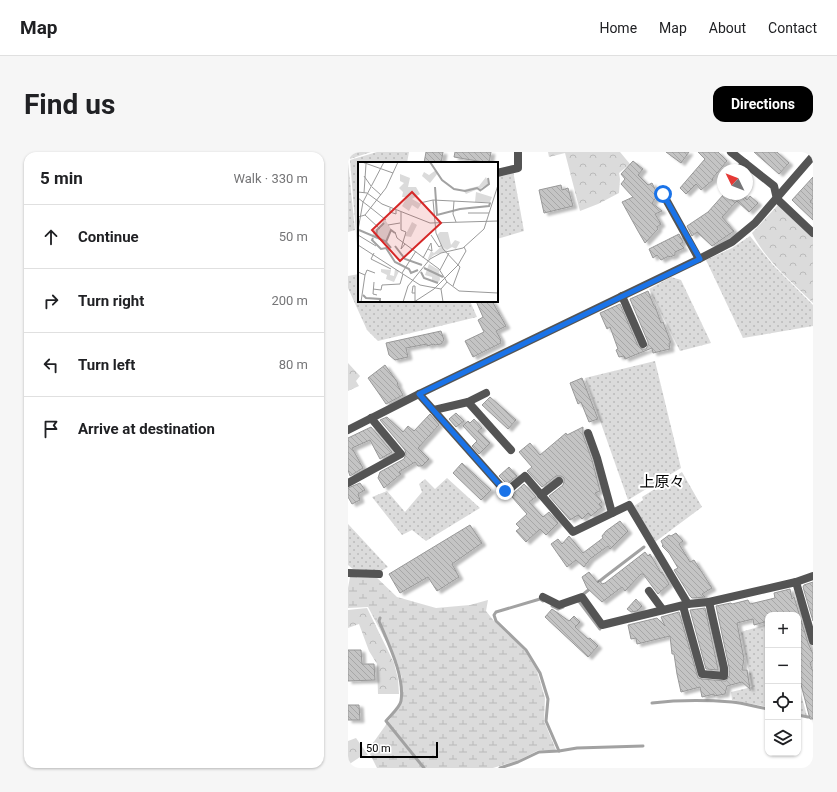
<!DOCTYPE html>
<meta charset="utf-8">
<style>
body{margin:0;font-family:Roboto,"Noto Sans JP",sans-serif;background:#f6f6f6;color:#202124}
.controls{position:absolute;right:12px;bottom:12px;display:grid;overflow:hidden;border-radius:8px;box-shadow:0 1px 3px #0004}
.controls button{width:36px;height:36px;display:grid;place-items:center;padding:0;border:0;border-bottom:1px solid #e0e0e0;background:#fff;color:#202124;font:20px sans-serif}
.compass{position:absolute;left:369px;top:12px;width:36px;height:36px;border-radius:50%;background:#fff;box-shadow:0 1px 3px #0004;rotate:313deg}
.scale{position:absolute;left:12px;bottom:10px;width:78px;box-sizing:border-box;padding-left:4px;border:2px solid #000;border-top:0;font-size:11px;line-height:14px;white-space:nowrap;color:#000;-webkit-text-stroke:3px #fff;paint-order:stroke}
.stop{position:absolute;width:12px;height:12px;margin:-9px;border:3px solid #1a73e8;border-radius:50%;background:#fff}
.stop.end{background:#1a73e8;border-color:#fff;box-shadow:0 1px 4px #0008}
.list{margin:0;padding:0;list-style:none}
h2{display:flex;justify-content:space-between;align-items:center;height:52px;margin:0;padding:0 16px;font-size:17px}
h2 small{font-size:13px;font-weight:400;color:#757577}
.list li{display:grid;grid-template-columns:26px 1fr auto;gap:12px;align-items:center;box-sizing:border-box;height:64px;padding:0 16px;border-top:1px solid #e0e0e0}
.list b{display:block;font-size:15px;white-space:nowrap}
.list em{font-size:13px;font-style:normal;color:#757577}
.icon{flex:none;width:22px;height:22px;fill:none;stroke:currentColor;stroke-width:2;stroke-linecap:round;stroke-linejoin:round}
.map{position:relative;flex:none;width:465px;height:616px;overflow:hidden;border-radius:12px}
header{display:flex;align-items:center;gap:24px;box-sizing:border-box;height:56px;padding:0 20px;background:#fff;border-bottom:1px solid #e0e0e0}
header strong{font-size:19px}
nav{display:flex;gap:22px;margin-inline-start:auto;font-size:14px}
.intro{display:flex;align-items:center;justify-content:space-between;box-sizing:border-box;height:96px;padding:0 24px}
h1{margin:0;font-size:28px}
.button{padding:10px 18px;border-radius:12px;background:#000;color:#fff;font-size:14px;font-weight:700}
main{display:flex;gap:24px;padding:0 24px}
aside{flex:1;background:#fff;border-radius:12px;box-shadow:0 1px 3px #0004}
.map>svg:first-child{display:block}
</style>
<header>
<strong>Map</strong>
<nav><a>Home</a><a>Map</a><a>About</a><a>Contact</a></nav>
</header>
<div class="intro"><h1>Find us</h1><a class="button">Directions</a></div>
<main>
<aside>
<h2>5 min<small>Walk · 330 m</small></h2>
<ul class="list">
<li><svg class="icon" aria-label="ahead" viewBox="0 0 24 24"><path d="M12 20V5M6 11l6-6 6 6"/></svg><div><b>Continue</b></div><em>50 m</em></li>
<li><svg class="icon" aria-label="right" viewBox="0 0 24 24"><path d="M7 20v-9h11M14 6l5 5-5 5"/></svg><div><b>Turn right</b></div><em>200 m</em></li>
<li><svg class="icon" aria-label="left" viewBox="0 0 24 24"><path d="M17 20v-9H6M10 6l-5 5 5 5"/></svg><div><b>Turn left</b></div><em>80 m</em></li>
<li><svg class="icon" aria-label="arrive" viewBox="0 0 24 24"><path d="M6 21V4h12l-3 4 3 4H6"/></svg><div><b>Arrive at destination</b></div></li>
</ul>
</aside>
<div class="map">
<svg width="465" height="616" viewBox="0 0 465 616">
<defs>
<pattern id="grass-dots" width="8" height="8" patternUnits="userSpaceOnUse"><rect width="8" height="8" fill="#dbdbdb"/><path d="M2 2h.1M6 6h.1" fill="none" stroke="#bababa" stroke-width="1.8" stroke-linecap="round"/></pattern>
<pattern id="forest-crowns" width="20" height="18" patternUnits="userSpaceOnUse"><rect width="20" height="18" fill="#dbdbdb"/><path d="M2 6a3 3 0 1 1 6 0M12 15a3 3 0 1 1 6 0" fill="none" stroke="#bababa"/></pattern>
<pattern id="wetland-marsh" width="20" height="14" patternUnits="userSpaceOnUse"><rect width="20" height="14" fill="#dbdbdb"/><path d="M1 5h8M5 5V1M11 12h8M15 12V8" fill="none" stroke="#bababa"/></pattern>
<pattern id="building-back-hatch" width="6" height="6" patternUnits="userSpaceOnUse"><rect width="6" height="6" fill="#c4c4c4"/><path d="M-1 5l2 2M0 0l6 6M5-1l2 2" fill="none" stroke="#a7a7a7"/></pattern>
<filter id="shadow"><feDropShadow dx="4" dy="2.5" stdDeviation="1" flood-color="#0004"/></filter>
</defs>
<rect width="100%" height="100%" fill="#fff"/>
<g fill="url(#grass-dots)">
<path d="M0,0h23l-21,7z"/>
<path d="M29,0h32l-2,11h-48v107l-9,-110z"/>
<path d="M0,10l7,68 -7,2z"/>
<path d="M164,13l12,66 -27,8v-69z"/>
<path d="M402,84l23,29 40,40v21l-70,12 -37,-78 26,-12z"/>
<path d="M11,122v27h111l7,16 -99,24 -11,-11 -19,-42v-12z"/>
<path d="M323,125l10,3 30,63 -31,8 -31,-62z"/>
<path d="M307,209l26,107 -53,32 -43,-122z"/>
<path d="M334,320l20,35 -47,35 -21,-36 9,-6 -1,-3z"/>
<path d="M99,326l33,30 -54,33 -14,-11 -10,5 -30,-38 15,-6 18,21 17,-20 -3,-8 6,-5 10,10z"/>
<path d="M0,372l40,43 -7,4 -28,-2 -5,-4z"/>
<path d="M420,472v83l-36,-7 -1,-8 21,-5 -11,-55z"/>
<path d="M450,531l9,33 -9,-2z"/>
</g>
<g fill="url(#forest-crowns)">
<path d="M200,0h72l10,12 -11,9 1,6 -1,14 -21,11 -18,7 -15,-58 -16,4z"/>
<path d="M430,53l35,33v65c-21,-21 -47,-42 -61,-70z"/>
<path d="M0,211l12,13 -4,5 3,5 -11,5z"/>
<path d="M19,456l27,55 4,16 1,15h-21l-1,-30 -8,-13 -10,-27 -11,4v-18z"/>
<path d="M8,586l12,17 -8,2 -12,8v-24z"/>
</g>
<path fill="url(#wetland-marsh)" d="M27,424l22,21 39,11 34,-3 18,-5 -2,11 8,10 31,30 12,20 8,27 -1,23 12,29h-17l-20,10 -26,8h-116l-9,-18 32,-45 2,-27 -5,-16 -29,-55 -20,1v-20l2,-11z"/>
<g fill="none" stroke-linecap="round" stroke-linejoin="round">
<g stroke="#a2a2a2" stroke-width="3">
<path d="M233,444l25,-20 38,-29"/>
<path d="M195,449l-3,-2 -44,13 -2,3 2,6 30,29 14,23 8,26 -2,22 13,30"/>
<path d="M229,449l1,-1 22,29"/>
<path d="M204,454l6,3 5,-2"/>
<path d="M32,466l-1,3c9,22 26,55 22,80 -1,6 -10,14 -15,20l38,47"/>
<path d="M304,551c26,-3 53,-3 80,-1 12,1 24,5 36,7"/>
<path d="M450,563l10,2h5"/>
<path d="M152,616l18,-6 21,-10 20,-1 18,-3 66,-2"/>
</g>
</g>
<g fill="url(#building-back-hatch)" stroke="#989898" filter="url(#shadow)">
<path d="M78,0h17l-2,11h-17z"/>
<path d="M107,0h36l-2,11 -35,-6z"/>
<path d="M318,0h23l-8,11z"/>
<path d="M350,0h20l9,9 -15,18 1,1 -12,10 -5,-6 -10,10 -6,-6 25,-29z"/>
<path d="M406,0h23l12,11 -10,11z"/>
<path d="M285,9l10,8 -5,6 10,10 4,-2 6,12 -6,8 10,8 -7,3 6,10 -4,3 1,2 -13,14 -7,-12 -16,-29 11,-5 -12,-13 4,-5 -4,-5z"/>
<path d="M465,25v21l-3,4 3,2v16l-21,-20z"/>
<path d="M213,33l1,5 6,-2 5,18 -29,7 -5,-23z"/>
<path d="M376,42h20l-1,2 4,4 3,-4 8,7 -9,9 -12,-11 -15,16 12,14 -22,15 -15,-14 -5,4 -5,-10 21,-14z"/>
<path d="M331,82l4,8 -3,2 4,4 -9,4v3l-5,2 -1,-1 -8,4 -4,-5 -4,3 -4,-9z"/>
<path d="M300,139l6,15h1l6,17 2,-1 8,21h-2l1,6 -17,4 -1,-5 -27,11 -1,-3 -5,1 -3,-7 2,-1 -8,-22 -3,2 -7,-16 20,-9 18,42 4,3h4l2,-4v-3l-18,-43z"/>
<path d="M128,149h16l14,25 -10,5 5,9 -1,1 1,2 -28,14 -8,-16 19,-9 -6,-12 5,-3z"/>
<path d="M93,179l3,9 -3,4 -6,1 -1,-1 -7,2v-2l-21,4 2,9 -13,3 -6,-5 -3,-12z"/>
<path d="M37,213l13,18 -1,1 6,11 -17,9 -6,-9 -12,-17z"/>
<path d="M234,226l16,41 -9,3 -8,-20 -3,2 -8,-21z"/>
<path d="M142,245l26,23 -8,9 -26,-24z"/>
<path d="M108,261l8,8 -8,6 -7,-8z"/>
<path d="M82,262l9,11 -21,23 11,11 -7,7h-4l-3,-4 -16,10 2,2 -17,14 -6,-10 2,-6 24,-13 2,-5 -1,-4 -25,-30 7,-3 16,15 5,-6 6,5z"/>
<path d="M126,267l8,9 -4,3 12,12 -11,11 -7,-8 5,-5 -14,-15 5,-5 2,2z"/>
<path d="M23,275l21,25 -12,7 -10,-19 -18,8 11,20 -13,8 -2,-6v-32z"/>
<path d="M235,275v8l9,25 8,31 -5,2 7,9 -3,2 3,3 -11,9 -3,-3 -6,6 -4,-4 -8,5 -21,-24 14,-11 1,-4v-3l-3,-2h-5l-14,11 -15,-16 5,-4 -13,-15 11,-9 10,12 26,-22 1,2z"/>
<path d="M114,311l29,27 -10,10 -28,-27z"/>
<path d="M161,315l8,9 -10,8 -8,-8z"/>
<path d="M12,331l5,7 -7,4 2,6 -8,4 -4,-7v-9z"/>
<path d="M176,332l12,13 -7,5 14,15 6,-5 9,11 -12,12 -6,-6 -14,13 -10,-11 4,-3 -4,-4 11,-10 -15,-17 2,-2 -1,-1z"/>
<path d="M272,369l8,10 -18,18 -2,-3 -18,13 -6,8 -8,-7 -9,7 -16,-23 7,-5 4,5 7,-8 14,17 20,-15 -1,-2 4,-5z"/>
<path d="M122,373l12,18 -30,21 7,13 -22,14 -9,-14 -28,16 -11,-19z"/>
<path d="M328,381l7,8 -4,3 11,18 4,-2 18,28 -10,6 3,3 -13,1 -2,-2 -16,-26 4,-2 -9,-15 -7,-7 1,-1 -2,-4 8,-6 2,1z"/>
<path d="M297,400l3,4 2,-2 11,19 1,-1 7,12 -11,10 -15,-20h-2l-16,17 -3,-4 -20,15 -15,-14 -5,-11 7,-5 9,11 2,-2 2,3 3,-1z"/>
<path d="M465,430v39l-10,-34 1,-2z"/>
<path d="M442,437l2,10 2,-2 14,46 5,11v6l-3,3 3,9v47h-3l-12,-46v-58h-30v6l-14,4 -1,-6 -16,4 7,36 -2,11h5l3,19 -8,-7 -15,4 -2,8 -11,2v-2l-12,3 -2,-10 -19,5 -4,-18 -3,-20h-2l-2,-18 -33,8 -1,-6 -5,1 -3,-14 29,-7 8,8 -4,-9 18,-5 19,66 4,1 24,2 3,-5v-9l-13,-61 15,-3 1,1 16,-4 2,4 25,-6 -1,-5z"/>
<path d="M288,447l6,7 -5,5 -6,1 -4,-3z"/>
<path d="M357,456l13,61v1l-12,-1 -16,-59z"/>
<path d="M204,457l17,12 5,-5 6,6 -5,5 13,12 2,-1 8,8 -10,11 -43,-40z"/>
<path d="M0,498h13l1,14h12l1,16 -27,1z"/>
<path d="M0,553h11l1,15h-12z"/>
</g>
<g fill="none" stroke-linecap="round" stroke-linejoin="round">
<g stroke="#545454" stroke-width="8">
<path d="M383,0l43,34 3,13 36,34"/>
<path d="M390,18l7,-7"/>
<path d="M149,21l21,-5v-16"/>
<path d="M315,42l36,65"/>
<path d="M274,144l21,48"/>
<path d="M71,242l87,98 19,-16 48,56 56,-27 59,99"/>
<path d="M120,250l18,-9"/>
<path d="M86,258l34,-8 43,48"/>
<path d="M0,278l71,-36 280,-135 33,-17 23,-19 58,-67"/>
<path d="M240,281l9,25 15,55"/>
<path d="M0,331l53,-29 -30,-36"/>
<path d="M193,343l18,-14"/>
<path d="M0,421l31,1"/>
<path d="M448,430l17,59"/>
<path d="M301,439l14,19"/>
<path d="M195,445l16,8 23,-8 20,28 86,-21 21,-2 87,-20 17,-6"/>
<path d="M335,454l19,68 22,2v-8l-15,-66"/>
</g>
</g>
<g fill="none" stroke-linecap="round" stroke-linejoin="round">
<path stroke="#1a73e8" stroke-width="5" d="M157,339l-86,-97 281,-135 -37,-65"/>
</g>
<g text-anchor="middle" dominant-baseline="central" stroke-width="4" stroke-linejoin="round" paint-order="stroke">
<g font-size="15" fill="#000" stroke="#fff">
<text x="314" y="330">上原々</text>
</g>
</g>
<g transform="translate(10 10)">
<rect width="140" height="140" fill="#fff"/>
<path d="M78,8l2,3 -8,10 -8,-7 2,-4 5,3zM42,12l10,4 -2,9h8l4,7 -8,5 9,5 -3,5 -6,-4 -3,6 -7,-5 5,-9h-5l1,-5 -4,-4 5,-5 -4,-2zM128,15l3,7 -8,4v3l-3,-2 -12,5 -3,-4 16,-4zM118,30l16,5 -2,5h-15zM54,60l5,3 -6,12 -6,-1zM82,70h8l3,13 4,-5 5,2 -4,7 -4,-2 -5,3 -4,-3 4,4 -13,4 -7,6 4,-10 3,2 8,-7 -5,-11zM71,102l10,6 1,10 -3,3 -5,-2v-4l-7,-2zM23,107l10,1 -1,5 4,1 1,-7 4,2 -5,11 -8,-3 1,-4 -6,-3z" fill="#dbdbdb"/>
<path d="M26,56l7,11 -5,13 -14,-5 2,-7 7,-2z" fill="#dbdbdb"/>
<path fill="none" stroke="#a2a2a2" stroke-width="2" d="M72,0l12,18 12,9 11,2 12,-3 4,3M77,25l2,28 23,-6 29,-3 1,-3M123,28l8,-6 -1,-6M1,68l26,11 6,7M15,76l-1,2 9,9 5,-1 9,14 14,7 2,4 7,-3M18,76l1,-8 7,-7M28,80l5,-12 4,3M37,84l10,13 17,6M66,106l19,9M63,110l3,6 14,5M5,133l3,3 14,1v3"/>
<path fill="none" stroke="#999" stroke-width="1" d="M4,0l31,11M6,14l7,10M14,25l9,8M0,30l9,1 15,11 48,19 68,-2M6,31l2,-29M0,36l13,10M75,38l3,33 7,16 17,18 -7,19M96,39l-1,13 3,8M62,41l13,-3 58,3M13,46l15,12M32,46v4l6,2v-4M43,50v18l5,2 -3,10M110,51h21M7,53l15,14M0,55l7,-2 21,-27 12,-26M30,63l12,-2M0,68l5,-28 21,-40M37,70l2,6 42,31 8,13 12,9 39,2M0,73l18,11M73,73l8,12 3,-2M45,80l-2,7 4,-5M0,83l62,40 21,4M16,91l-3,6 20,10M65,96l8,-15 1,8 -4,-2M82,108l9,-17M0,110l7,3 -4,27h9M44,111l14,-22M7,113l2,-5 8,3M16,120l-1,12 4,1M15,127l8,1 1,-5 18,-1 3,-10M57,139v-15h-2l-1,7h3M45,140l5,-16 22,-27 11,-6 22,-5 21,-19 14,-44M56,140l20,-13 24,-24 8,-14 -2,-4M85,140l-2,-13 6,-7"/>
<path fill="#d62828" fill-opacity="0.15" stroke="#d62828" stroke-width="2" d="M54,30l29,31 -41,38 -28,-31z"/>
<rect width="140" height="140" fill="none" stroke="#000" stroke-width="2"/>
</g>
</svg>
<div class="controls">
<button>+</button>
<button>−</button>
<button><svg class="icon" aria-label="locate" viewBox="0 0 24 24"><circle cx="12" cy="12" r="6"/><path d="M12 2v4M12 18v4M2 12h4M18 12h4"/></svg></button>
<button><svg class="icon" aria-label="layers" viewBox="0 0 24 24"><path d="M12 4l9 5-9 5-9-5zM3 14l9 5 9-5"/></svg></button>
</div>
<svg class="compass" viewBox="-18 -18 36 36"><path d="M0-13l5 13h-10z" fill="#e53935"/><path d="M0 13l5-13h-10z" fill="#757577"/></svg>
<div class="scale">50 m</div>
<div class="stop" style="left:315px;top:42px"></div>
<div class="stop end" style="left:157px;top:339px"></div>
</div>
</main>
